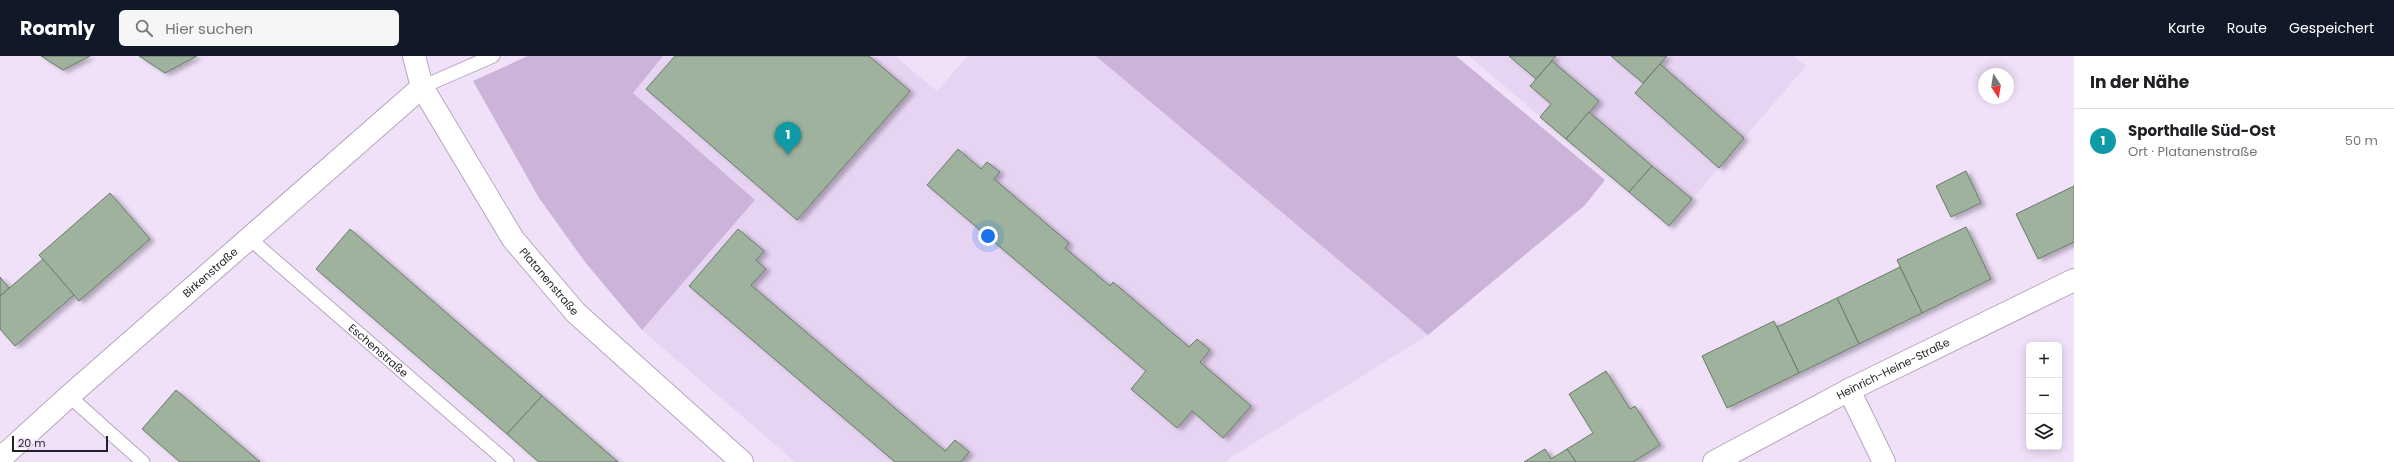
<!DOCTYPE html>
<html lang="de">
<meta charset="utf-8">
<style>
body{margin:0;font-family:Poppins,sans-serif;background:#f6f6f6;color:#202124}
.controls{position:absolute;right:12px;bottom:12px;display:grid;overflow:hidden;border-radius:6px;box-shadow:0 2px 10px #0003}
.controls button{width:36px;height:36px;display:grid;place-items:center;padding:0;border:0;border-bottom:1px solid #e0e0e0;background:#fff;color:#202124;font:20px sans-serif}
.compass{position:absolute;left:1978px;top:12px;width:36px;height:36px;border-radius:50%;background:#fff;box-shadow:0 2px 10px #0003;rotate:168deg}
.scale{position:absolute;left:12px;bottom:10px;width:96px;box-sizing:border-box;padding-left:4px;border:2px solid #241e27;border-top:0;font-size:11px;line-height:14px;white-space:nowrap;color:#241e27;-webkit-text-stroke:3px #f0e1f9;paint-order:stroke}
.you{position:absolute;left:988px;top:180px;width:14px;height:14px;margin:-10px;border:3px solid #fff;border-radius:50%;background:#1a73e8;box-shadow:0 0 0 6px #1a73e833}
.badge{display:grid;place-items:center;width:26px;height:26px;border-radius:50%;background:#111827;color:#fff;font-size:13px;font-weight:700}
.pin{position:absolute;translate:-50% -33px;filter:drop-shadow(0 1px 2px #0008)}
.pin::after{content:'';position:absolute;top:21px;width:14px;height:12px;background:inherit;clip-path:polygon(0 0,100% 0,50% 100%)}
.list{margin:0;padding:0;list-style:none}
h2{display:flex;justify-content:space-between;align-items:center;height:52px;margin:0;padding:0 16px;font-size:17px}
h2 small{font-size:13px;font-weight:400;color:#757577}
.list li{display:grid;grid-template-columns:26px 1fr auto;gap:12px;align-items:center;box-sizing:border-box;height:64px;padding:0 16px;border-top:1px solid #e0e0e0}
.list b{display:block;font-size:15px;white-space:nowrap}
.list p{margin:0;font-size:13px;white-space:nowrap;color:#757577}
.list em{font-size:13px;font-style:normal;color:#757577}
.icon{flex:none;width:22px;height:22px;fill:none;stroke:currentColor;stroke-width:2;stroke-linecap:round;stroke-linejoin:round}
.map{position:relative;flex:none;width:2074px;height:406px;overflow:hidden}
header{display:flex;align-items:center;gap:24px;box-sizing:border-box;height:56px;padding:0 20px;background:#111827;color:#fff}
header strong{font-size:19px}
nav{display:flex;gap:22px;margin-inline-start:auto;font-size:14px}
.search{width:280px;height:36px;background:#f6f6f6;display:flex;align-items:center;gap:10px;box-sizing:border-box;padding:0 14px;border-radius:6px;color:#757577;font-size:15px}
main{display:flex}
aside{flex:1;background:#fff}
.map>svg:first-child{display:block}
</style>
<header>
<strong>Roamly</strong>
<div class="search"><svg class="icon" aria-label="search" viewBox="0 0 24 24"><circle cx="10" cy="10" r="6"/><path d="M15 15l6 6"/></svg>Hier suchen</div>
<nav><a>Karte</a><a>Route</a><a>Gespeichert</a></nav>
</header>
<main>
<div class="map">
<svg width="2074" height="406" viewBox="0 0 2074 406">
<defs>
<filter id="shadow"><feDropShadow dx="4.5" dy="2.5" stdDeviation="2" flood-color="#0004"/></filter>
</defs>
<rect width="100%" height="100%" fill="#f0e1f9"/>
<g fill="#e7d4f3">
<path d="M663,0h232l42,35 31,-35h488l149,124 -21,26 -156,129 -204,127h-429l-153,-132 113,-130 -123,-107z"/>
<path d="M1469,0h325l12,10 -137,160z"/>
</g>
<g fill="#cbb3d9">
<path d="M528,0h135l-30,37 122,107 -113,130 -57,-68 -46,-64 -66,-117z"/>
<path d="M1096,0h360l149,124 -21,26 -156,129z"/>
</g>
<g fill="#9eb29d" stroke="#687b68" filter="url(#shadow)">
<path d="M41,0h49l-27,14z"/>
<path d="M139,0h58l-32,17z"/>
<path d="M675,0h194l41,35 -113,129 -151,-131z"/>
<path d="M1509,0h47l-20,23z"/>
<path d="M1611,0h56l-24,27z"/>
<path d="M1552,5l47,40 -33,38 -26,-22 11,-13 -21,-18z"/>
<path d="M1660,8l84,74 -25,30 -84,-75z"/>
<path d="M1589,56l63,54 -23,26 -63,-53z"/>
<path d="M958,93l23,20 6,-7 13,10 -6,7 75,64 -4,5 45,38 3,-4 76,65 8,-8 13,11 -10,12 51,44 -28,32 -31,-27 -15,17 -46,-39 15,-18 -219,-186z"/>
<path d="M1652,110l40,33 -23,27 -40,-34z"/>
<path d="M1966,115l15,32 -30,14 -15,-31z"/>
<path d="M2074,130v56l-36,17 -22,-45z"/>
<path d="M110,137l40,46 -71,62 -40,-46z"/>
<path d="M1966,171l25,52 -69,34 -25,-53z"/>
<path d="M350,173l192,167 -35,38 -191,-165z"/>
<path d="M738,173l26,22 -8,9 10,9 -15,16 194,166 10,-11 14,12 -8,10h-66l-206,-176z"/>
<path d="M43,203l31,36 -59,51 -15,-17v-33z"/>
<path d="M1900,211l22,46 -63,31 -22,-46z"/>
<path d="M0,221l9,11 -9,8z"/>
<path d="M1837,242l22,46 -60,29 -22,-46z"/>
<path d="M1774,265l25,52 -72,35 -25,-52z"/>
<path d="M1606,315l24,38 5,-3 25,39 -27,17h-57l-9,-13 26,-16 -24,-39z"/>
<path d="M176,334l84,72h-80l-38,-33z"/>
<path d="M542,340l76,66h-79l-6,-5 -26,-23z"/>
<path d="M1545,393l6,10 16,-10 9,13h-52z"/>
</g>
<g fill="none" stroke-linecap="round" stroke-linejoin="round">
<g stroke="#b5a6be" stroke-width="15">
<g id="service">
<path d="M422,31l71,-31"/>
<path id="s1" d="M250,183l257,223"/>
<path d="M69,340l74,66"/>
</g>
</g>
<g stroke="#b5a6be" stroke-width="24">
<g id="minor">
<path id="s2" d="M414,0l8,31 91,152 63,74 166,149"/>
<path d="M1849,334l35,72"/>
<path id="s3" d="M0,403l69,-63 353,-309"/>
</g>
</g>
<g stroke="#b5a6be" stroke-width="24">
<g id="tertiary">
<path id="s4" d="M1714,406l135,-72 225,-110"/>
</g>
</g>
<use href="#service" stroke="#fff" stroke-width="13"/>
<use href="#minor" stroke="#fff" stroke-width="22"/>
<use href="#tertiary" stroke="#fff" stroke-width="22"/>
</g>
<g text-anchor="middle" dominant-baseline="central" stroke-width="4" stroke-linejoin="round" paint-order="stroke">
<g font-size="11" fill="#241e27" stroke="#f0e1f9">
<text stroke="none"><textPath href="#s3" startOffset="281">Birkenstraße</textPath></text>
<text stroke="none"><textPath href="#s2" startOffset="265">Platanenstraße</textPath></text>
<text stroke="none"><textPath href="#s1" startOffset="170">Eschenstraße</textPath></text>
<text stroke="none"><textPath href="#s4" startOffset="202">Heinrich-Heine-Straße</textPath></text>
</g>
</g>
</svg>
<div class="controls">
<button>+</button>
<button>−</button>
<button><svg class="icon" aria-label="layers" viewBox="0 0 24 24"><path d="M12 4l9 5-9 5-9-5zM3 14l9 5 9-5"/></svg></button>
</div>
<svg class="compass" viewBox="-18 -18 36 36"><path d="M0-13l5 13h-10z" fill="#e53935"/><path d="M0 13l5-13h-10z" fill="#757577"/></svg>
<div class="scale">20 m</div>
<div class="you"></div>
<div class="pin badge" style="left:788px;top:99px;background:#0f9aa8">1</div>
</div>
<aside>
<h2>In der Nähe<small></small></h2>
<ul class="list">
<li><span class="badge" style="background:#0f9aa8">1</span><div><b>Sporthalle Süd-Ost</b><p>Ort · Platanenstraße</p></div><em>50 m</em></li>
</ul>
</aside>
</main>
